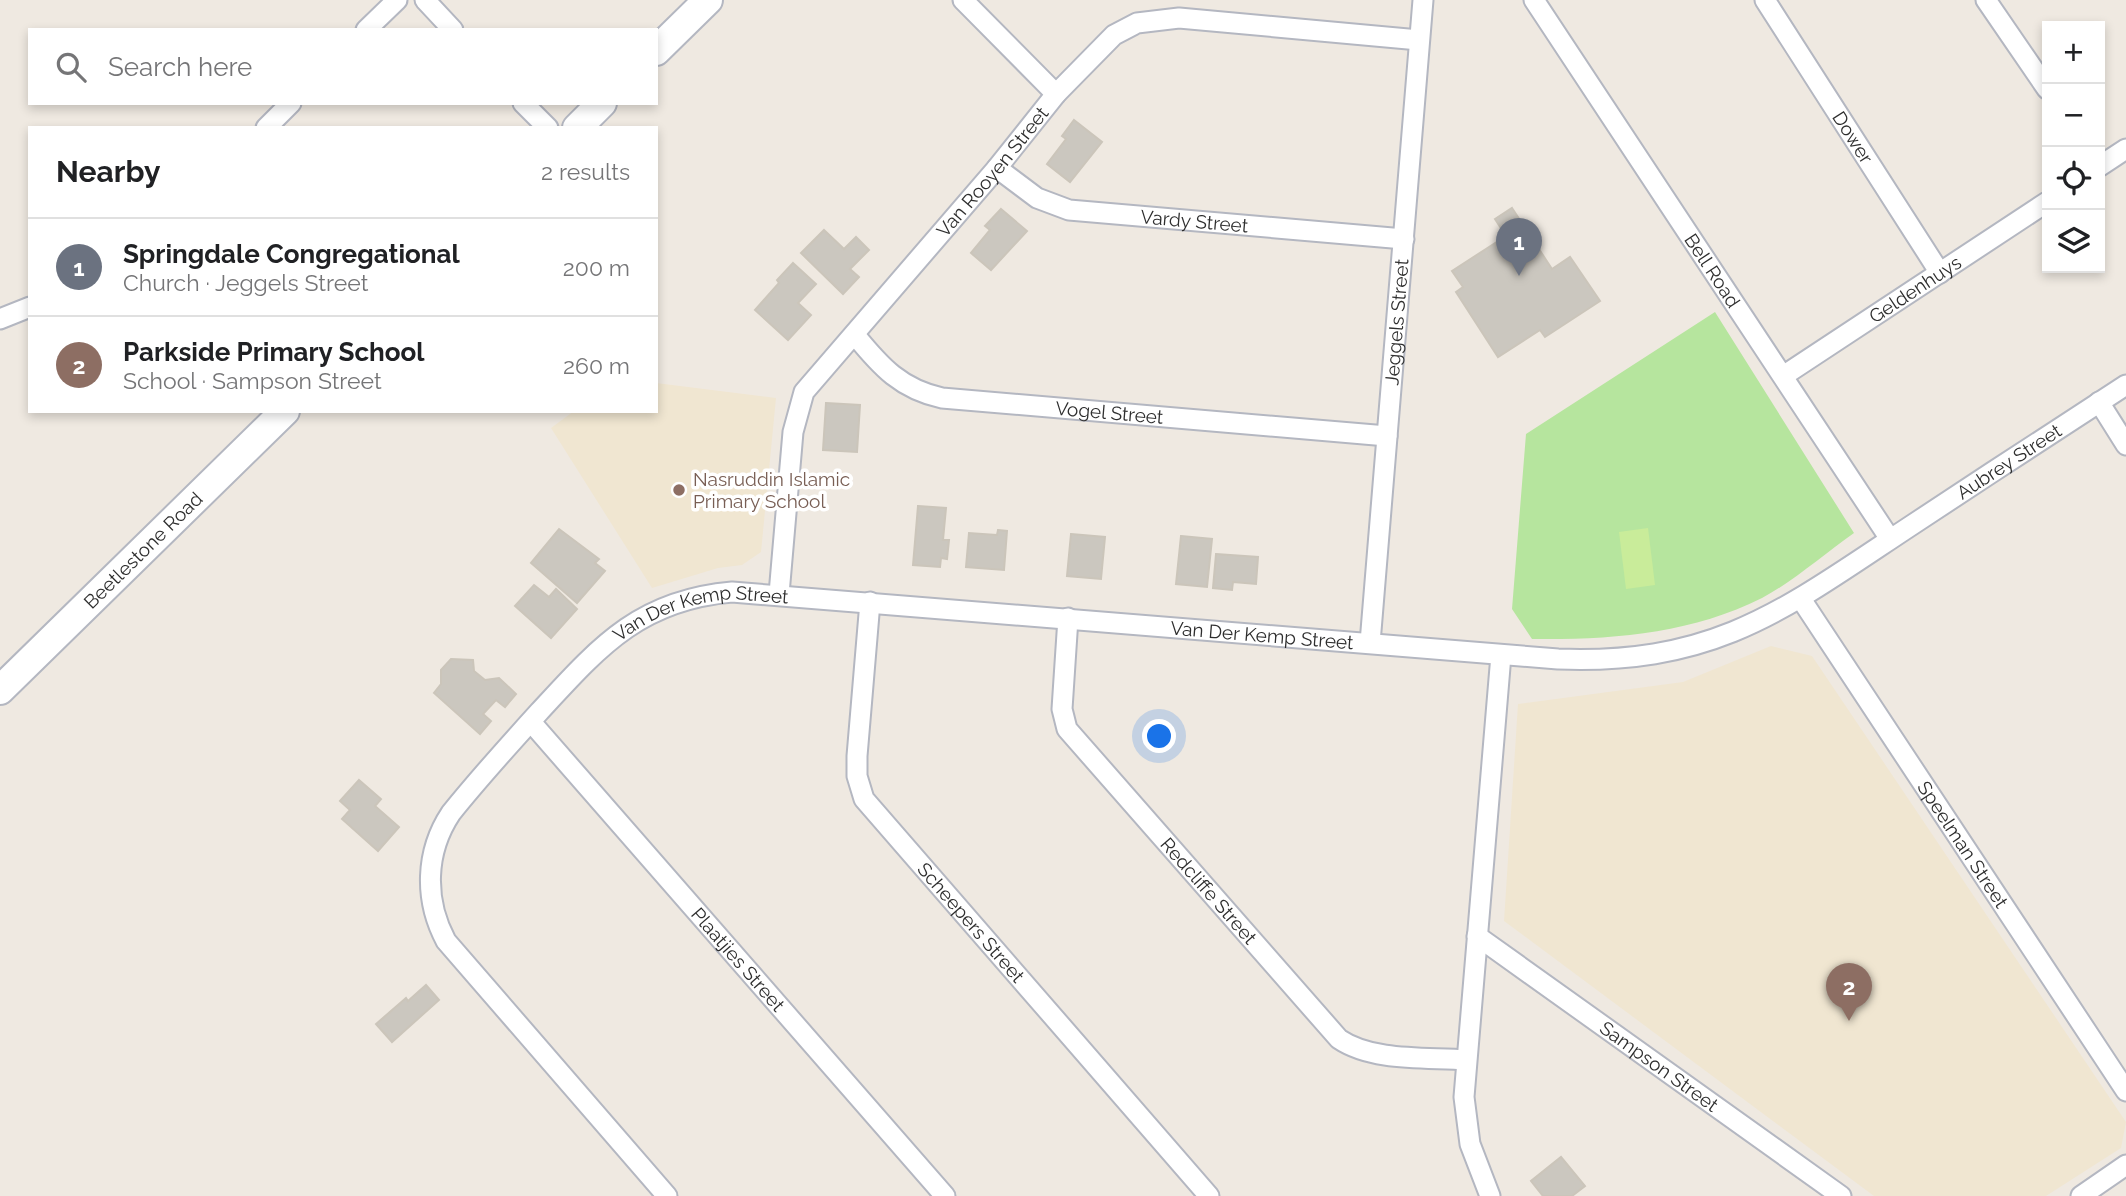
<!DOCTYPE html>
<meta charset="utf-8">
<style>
body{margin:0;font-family:Raleway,sans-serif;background:#f6f6f6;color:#202124}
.controls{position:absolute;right:21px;top:21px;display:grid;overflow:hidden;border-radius:0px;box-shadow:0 4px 10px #0003}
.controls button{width:63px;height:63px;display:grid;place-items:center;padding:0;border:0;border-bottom:2px solid #e0e0e0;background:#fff;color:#202124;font:35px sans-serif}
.you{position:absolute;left:1160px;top:737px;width:24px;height:24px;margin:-18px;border:5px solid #fff;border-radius:50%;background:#1a73e8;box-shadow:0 0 0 10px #1a73e833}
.badge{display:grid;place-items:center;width:46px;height:46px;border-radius:50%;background:#4264fb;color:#fff;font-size:23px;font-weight:700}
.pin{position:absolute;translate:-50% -58px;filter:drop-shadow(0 2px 4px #0008)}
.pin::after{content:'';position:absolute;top:37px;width:24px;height:21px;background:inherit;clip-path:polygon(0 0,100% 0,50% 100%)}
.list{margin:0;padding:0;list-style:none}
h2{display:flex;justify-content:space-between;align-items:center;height:91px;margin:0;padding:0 28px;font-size:30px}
h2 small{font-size:23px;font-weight:400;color:#757577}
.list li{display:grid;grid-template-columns:46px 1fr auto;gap:21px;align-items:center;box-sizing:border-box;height:98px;padding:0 28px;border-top:2px solid #e0e0e0}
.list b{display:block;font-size:26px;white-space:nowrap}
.list p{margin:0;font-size:23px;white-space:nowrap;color:#757577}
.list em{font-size:23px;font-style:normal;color:#757577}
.icon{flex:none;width:38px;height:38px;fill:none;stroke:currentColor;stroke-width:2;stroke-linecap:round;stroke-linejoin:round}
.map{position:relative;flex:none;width:2126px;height:1196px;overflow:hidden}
.search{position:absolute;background:#fff;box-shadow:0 4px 10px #0003;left:28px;top:28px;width:630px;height:77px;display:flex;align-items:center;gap:18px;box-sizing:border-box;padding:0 24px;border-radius:0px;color:#757577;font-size:26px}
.panel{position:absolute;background:#fff;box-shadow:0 4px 10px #0003;left:28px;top:126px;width:630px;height:287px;border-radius:0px}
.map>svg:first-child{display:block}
</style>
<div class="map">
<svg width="2126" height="1196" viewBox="0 0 2126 1196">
<rect width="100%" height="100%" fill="#efe9e1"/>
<g fill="#f0e6d1">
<path d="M656,383l120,15 -15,154 -19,13 -24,3 -66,20 -101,-160 23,-17h82z"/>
<path d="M1771,646l41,10 314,466 -5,26 -75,48h-172l-370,-275 14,-217 165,-22z"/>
</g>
<path fill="#b6e59e" d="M1715,312l139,221c-30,21 -60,48 -92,65 -72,36 -151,42 -230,41l-20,-30 14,-175z"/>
<path fill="#c9ec9a" d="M1648,528l7,57 -29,4 -7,-57z"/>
<g fill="#cbc7bf" stroke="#cbc5ba" stroke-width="2">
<path d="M1074,120l28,22 -32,40 -23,-18 19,-25 -4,-3z"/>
<path d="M1512,208l40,61 18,-12 30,44 -55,36 -5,-7 -42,27 -42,-65 7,-5 -11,-16 54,-35 -11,-17z"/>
<path d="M1001,209l26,22 -36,39 -20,-17 19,-23 -5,-4z"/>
<path d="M824,230l20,19 12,-12 13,13 -19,19 9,8 -16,17 -42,-41z"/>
<path d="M793,263l23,21 -18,19 13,12 -23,25 -33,-30 24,-27 -2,-3z"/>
<path d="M826,403l34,2 -3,47 -34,-2z"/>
<path d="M918,506l28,2 -3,32h6l-2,19 -6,-1 -1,9 -27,-2z"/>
<path d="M559,529l40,30 -4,4 10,8 -28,32 -46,-40z"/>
<path d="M998,530l9,1 -3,39 -38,-3 3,-34 28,2z"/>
<path d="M1071,534l34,3 -4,42 -34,-3z"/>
<path d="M1181,536l31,3 -5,48 -31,-3z"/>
<path d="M1216,554l42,3 -2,27 -23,-2 -1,8 -19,-2z"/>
<path d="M534,585l15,12 7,-8 21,20 -26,29 -36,-32z"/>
<path d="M451,659l22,1 1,11 11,9 14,-2 17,16 -11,13 -9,-7 -13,14 8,7 -11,13 -46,-41 7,-9v-14z"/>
<path d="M359,780l22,19 -6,7 24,21 -21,24 -36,-32 8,-9 -10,-9z"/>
<path d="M426,985l13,15 -47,42 -16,-18 30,-26 2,3z"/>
<path d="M1561,1157l24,29 -13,10h-29l-12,-15z"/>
</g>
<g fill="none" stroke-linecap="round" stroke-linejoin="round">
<g stroke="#b4b7c1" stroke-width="23">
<g id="street">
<path d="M425,0l28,30"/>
<path d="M963,0l93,94"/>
<path id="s1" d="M1534,0l356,539"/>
<path id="s2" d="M1765,0l175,273"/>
<path d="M1986,0l61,89"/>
<path d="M366,30l31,-30"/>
<path d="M523,103l25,25"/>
<path d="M266,128l25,-25"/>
<path d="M2100,166l26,-17"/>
<path id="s3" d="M997,168l40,30 32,12 335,29"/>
<path d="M0,319l30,-12"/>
<path id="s4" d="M855,335c26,32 46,54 87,63l445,38"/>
<path id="s5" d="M1783,376l264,-174"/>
<path d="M2099,402l27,43"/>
<path id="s6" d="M779,594l14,-162 11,-40 193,-224 59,-74 58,-59 23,-12 42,-5 240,22"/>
<path id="s7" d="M1801,599l325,492"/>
<path id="s8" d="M870,602l-13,154v20l7,23 345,397"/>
<path id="s9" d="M1068,618l-6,91 5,20 272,310c34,23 88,18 127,21"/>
<path id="s10" d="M1370,643l53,-643"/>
<path id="s11" d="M531,722l414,474"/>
<path id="s12" d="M1477,936l364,260"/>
<path id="s13" d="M667,1196l-221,-255c-22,-41 -21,-89 5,-128 28,-35 58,-68 88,-101 60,-65 100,-112 193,-120l826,67c160,6 228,-51 354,-134 71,-47 143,-94 214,-140"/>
<path d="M1490,1196l-20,-52 -6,-47 37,-442"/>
<path d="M2081,1196l45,-31"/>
</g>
</g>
<g stroke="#b4b7c1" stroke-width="32">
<g id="secondary">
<path d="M656,51l52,-51"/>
<path d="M577,128l25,-25"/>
<path id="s14" d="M0,690l285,-279"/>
</g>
</g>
<use href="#street" stroke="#fff" stroke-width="19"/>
<use href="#secondary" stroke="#fff" stroke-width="28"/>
</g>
<circle fill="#8d6e63" stroke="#fff" stroke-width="2.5" cx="679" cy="490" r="7"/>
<g text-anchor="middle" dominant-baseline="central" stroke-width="7" stroke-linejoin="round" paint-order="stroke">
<g font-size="19" fill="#2e2e2e" stroke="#fff">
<text stroke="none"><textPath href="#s2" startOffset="163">Dower</textPath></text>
<text stroke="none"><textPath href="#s6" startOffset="494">Van Rooyen Street</textPath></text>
<text stroke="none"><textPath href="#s3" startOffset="210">Vardy Street</textPath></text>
<text stroke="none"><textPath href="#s1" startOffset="324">Bell Road</textPath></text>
<text stroke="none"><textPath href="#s5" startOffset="158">Geldenhuys</textPath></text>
<text stroke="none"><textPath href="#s10" startOffset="322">Jeggels Street</textPath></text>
<text stroke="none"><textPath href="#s4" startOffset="278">Vogel Street</textPath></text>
<text stroke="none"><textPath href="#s13" startOffset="2172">Aubrey Street</textPath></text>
<text stroke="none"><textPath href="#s14" startOffset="200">Beetlestone Road</textPath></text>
<text stroke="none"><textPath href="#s13" startOffset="805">Van Der Kemp Street</textPath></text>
<text stroke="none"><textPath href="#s13" startOffset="1372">Van Der Kemp Street</textPath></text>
<text stroke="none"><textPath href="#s7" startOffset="294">Speelman Street</textPath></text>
<text stroke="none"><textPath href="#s9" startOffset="327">Redcliffe Street</textPath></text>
<text stroke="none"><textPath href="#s8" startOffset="362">Scheepers Street</textPath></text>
<text stroke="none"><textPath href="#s11" startOffset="315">Plaatjies Street</textPath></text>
<text stroke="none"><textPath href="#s12" startOffset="224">Sampson Street</textPath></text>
</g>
<g font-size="19" fill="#785e54" stroke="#fff" text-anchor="start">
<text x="693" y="479">Nasruddin Islamic<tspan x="693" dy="22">Primary School</tspan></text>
</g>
</g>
</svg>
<div class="controls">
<button>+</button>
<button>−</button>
<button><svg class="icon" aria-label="locate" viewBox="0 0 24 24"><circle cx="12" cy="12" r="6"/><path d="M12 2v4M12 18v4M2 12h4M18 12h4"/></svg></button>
<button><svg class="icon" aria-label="layers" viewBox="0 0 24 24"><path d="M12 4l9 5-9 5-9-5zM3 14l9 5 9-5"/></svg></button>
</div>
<div class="you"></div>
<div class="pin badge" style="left:1519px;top:276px;background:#6b7280">1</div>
<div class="pin badge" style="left:1849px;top:1021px;background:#8d6e63">2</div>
<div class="search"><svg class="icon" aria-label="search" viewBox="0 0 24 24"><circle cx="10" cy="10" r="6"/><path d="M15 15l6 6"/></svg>Search here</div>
<section class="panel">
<h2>Nearby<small>2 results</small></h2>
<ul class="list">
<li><span class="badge" style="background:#6b7280">1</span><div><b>Springdale Congregational</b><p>Church · Jeggels Street</p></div><em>200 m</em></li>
<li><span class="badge" style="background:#8d6e63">2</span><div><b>Parkside Primary School</b><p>School · Sampson Street</p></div><em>260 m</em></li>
</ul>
</section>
</div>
